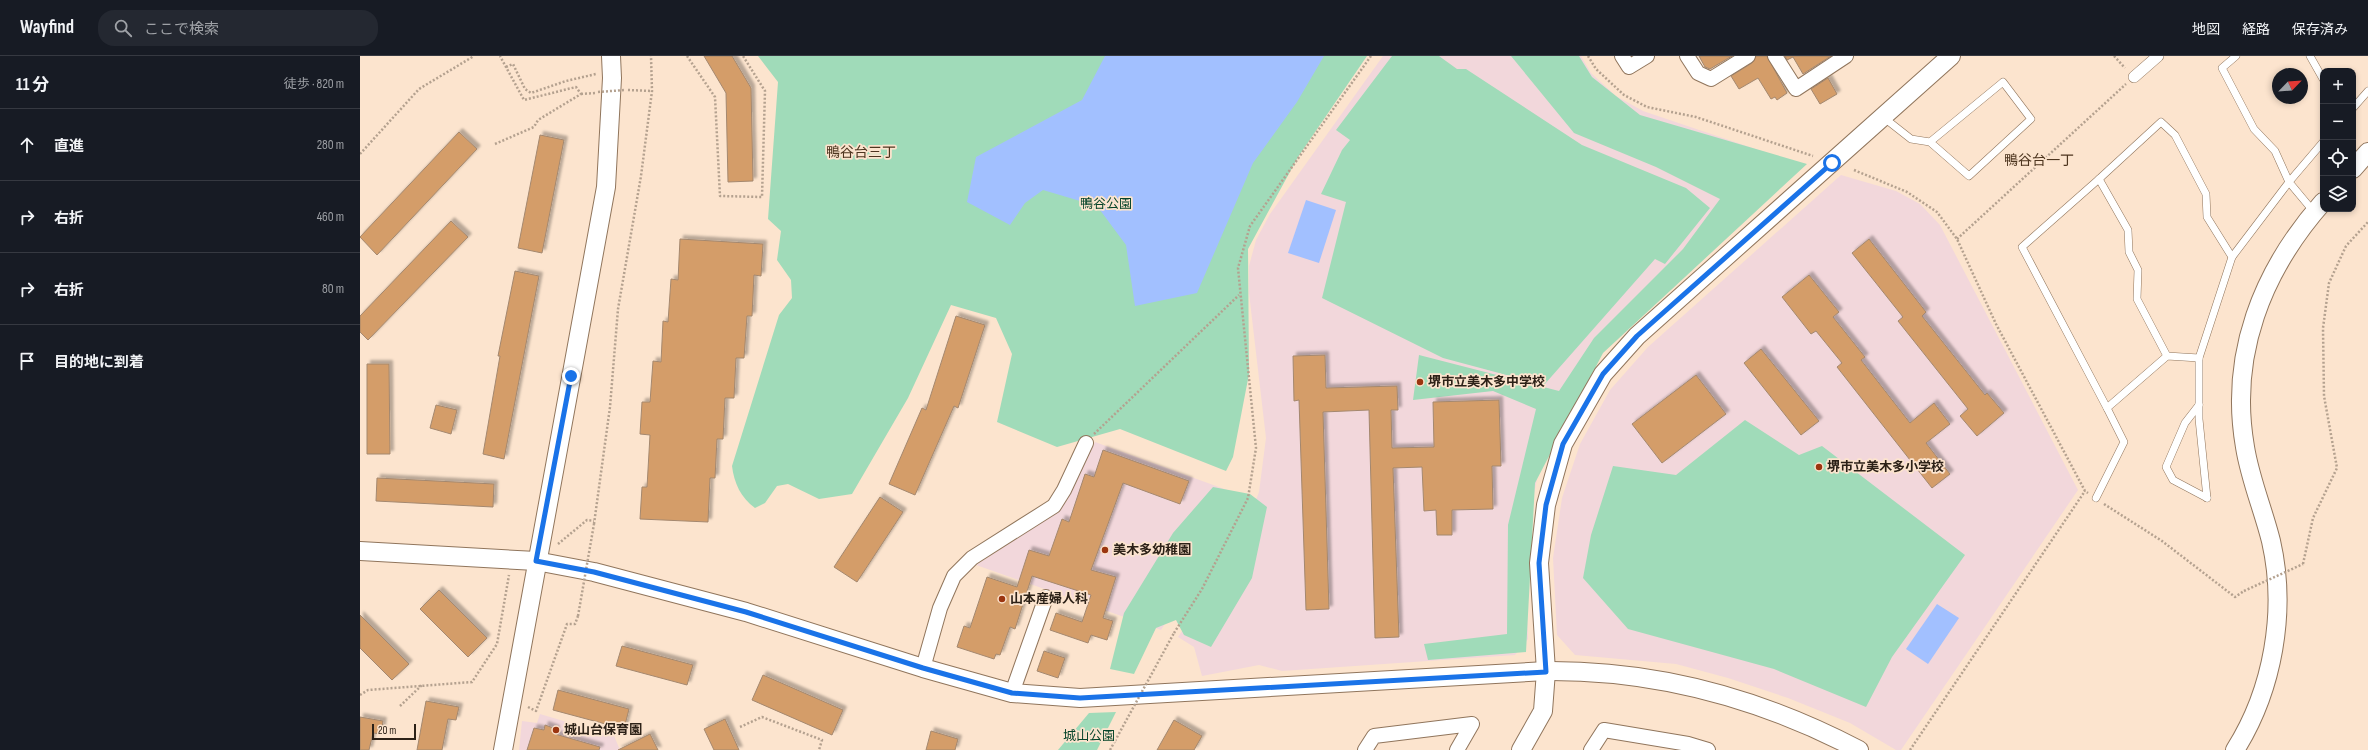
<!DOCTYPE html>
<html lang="ja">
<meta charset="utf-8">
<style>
body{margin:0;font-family:"Sofia Sans Condensed","Noto Sans JP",sans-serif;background:#242831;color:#f1f3f6}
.controls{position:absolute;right:12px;top:12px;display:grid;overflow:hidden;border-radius:8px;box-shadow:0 2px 6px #0003}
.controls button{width:36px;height:36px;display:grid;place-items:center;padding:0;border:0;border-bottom:1px solid #363941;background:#171b24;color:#f1f3f6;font:20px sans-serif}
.compass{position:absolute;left:1912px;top:12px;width:36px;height:36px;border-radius:50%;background:#171b24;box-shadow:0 2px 6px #0003;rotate:65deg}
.scale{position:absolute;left:12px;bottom:10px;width:44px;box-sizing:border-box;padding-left:4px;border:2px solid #2c2117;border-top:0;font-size:11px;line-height:14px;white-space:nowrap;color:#2c2117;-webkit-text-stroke:3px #fce4ce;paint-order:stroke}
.stop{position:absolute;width:12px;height:12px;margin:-9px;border:3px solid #1a73e8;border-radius:50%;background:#fff}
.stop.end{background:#1a73e8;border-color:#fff;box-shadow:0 1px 4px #0008}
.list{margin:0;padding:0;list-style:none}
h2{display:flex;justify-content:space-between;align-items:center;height:52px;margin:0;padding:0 16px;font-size:17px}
h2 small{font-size:13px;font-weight:400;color:#9ea1a6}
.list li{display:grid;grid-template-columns:26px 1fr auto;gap:12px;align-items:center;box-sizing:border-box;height:72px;padding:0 16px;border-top:1px solid #363941}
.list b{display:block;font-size:15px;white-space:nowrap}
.list em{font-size:13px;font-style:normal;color:#9ea1a6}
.icon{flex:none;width:22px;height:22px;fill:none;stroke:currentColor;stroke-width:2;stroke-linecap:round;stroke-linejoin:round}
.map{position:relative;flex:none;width:2008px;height:694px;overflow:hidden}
header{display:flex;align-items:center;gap:24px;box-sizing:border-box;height:56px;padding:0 20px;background:#171b24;border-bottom:1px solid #363941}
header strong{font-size:19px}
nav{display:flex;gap:22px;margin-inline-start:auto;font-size:14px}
.search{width:280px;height:36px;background:#242831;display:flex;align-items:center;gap:10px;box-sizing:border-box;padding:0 14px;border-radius:16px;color:#9ea1a6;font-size:15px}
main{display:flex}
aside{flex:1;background:#171b24}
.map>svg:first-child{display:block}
</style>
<header>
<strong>Wayfind</strong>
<div class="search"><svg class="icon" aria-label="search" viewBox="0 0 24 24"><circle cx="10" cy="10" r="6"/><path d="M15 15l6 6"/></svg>ここで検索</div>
<nav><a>地図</a><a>経路</a><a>保存済み</a></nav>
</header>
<main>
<aside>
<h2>11 分<small>徒歩 · 820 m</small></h2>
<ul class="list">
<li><svg class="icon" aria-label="ahead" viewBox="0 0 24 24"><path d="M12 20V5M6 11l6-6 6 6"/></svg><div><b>直進</b></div><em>280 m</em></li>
<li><svg class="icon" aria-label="right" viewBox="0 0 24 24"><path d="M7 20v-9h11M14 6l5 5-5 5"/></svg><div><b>右折</b></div><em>460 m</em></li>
<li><svg class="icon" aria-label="right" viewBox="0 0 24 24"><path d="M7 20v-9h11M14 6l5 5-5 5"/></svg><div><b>右折</b></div><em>80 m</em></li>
<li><svg class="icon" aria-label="arrive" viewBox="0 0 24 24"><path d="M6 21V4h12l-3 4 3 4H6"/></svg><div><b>目的地に到着</b></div></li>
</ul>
</aside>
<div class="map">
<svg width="2008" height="694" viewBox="0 0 2008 694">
<defs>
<filter id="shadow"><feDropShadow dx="3.5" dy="-3.5" stdDeviation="1" flood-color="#0004"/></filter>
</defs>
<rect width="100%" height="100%" fill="#fce4ce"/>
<g fill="#f2d7db">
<path d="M1023,0h198l10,17 25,23 27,15 160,54 -205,190 -58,109 -16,80 4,95 -13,16 -233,16 -23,-6 -57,11 -8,-29 -16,-10 58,-85 23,-60 7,-54 -17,-145v-27l7,-26 14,-26z"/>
<path d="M1481,119l55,16 24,13 20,21 138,265 -177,260h-5l-46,-27 -62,-25 -60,-20 -52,-14 -101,-9 -18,-20 -4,-77 9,-60 18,-54 30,-54 38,-43z"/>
<path d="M735,386l143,52 -17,41 -60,95 -185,-65 83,-54 11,-17z"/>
<path d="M180,658l74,22 6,14h-101l3,-29 15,2z"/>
</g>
<g fill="#a0dbb9">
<path d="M398,0h609l-69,101 -50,92 1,125 -16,83 -7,14 -106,-42 -63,18 -60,-25 15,-68 -16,-36 -45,-13 -43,93 -56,96 -33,5 -31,-15 -11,2 -12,17 -10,5c-14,-10 -21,-25 -23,-42l47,-151 13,-17 -1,-18 -14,-20 4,-29 -13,-12 10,-137z"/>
<path d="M1032,0h47l18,13h9l116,76 104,43 24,20 -45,56 -10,-5 -111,126 -101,-27 -121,-60 24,-96 -25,-8 21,-44 8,-10 -14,-10z"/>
<path d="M1151,0h68l13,21 48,38 167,49 -204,189 -68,130 -9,169 -98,8 -4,-16 83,-10 1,-109 28,-116 -43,-18 -80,9 6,-45 140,36 35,-53 89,-89 37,-50 -64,-32 -82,-34z"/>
<path d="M1385,364l54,35 23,-9 143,109 -73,102 -26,50 -92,-38 -146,-40 -45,-51 8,-43 22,-69 63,9z"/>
<path d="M853,431l37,7 17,13 -15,71 -41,69 -27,-12 -8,-15 -20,8 -22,46 -24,-5 14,-56 49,-80z"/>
<path d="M756,656l-19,38h-39l31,-37z"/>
</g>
<g fill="#a2c0ff">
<path d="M745,0h219l-27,46 -44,61 -56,130 -62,13 -9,-61 -29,-39 -54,-16 -18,13 -15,22 -43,-23 9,-45 106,-57z"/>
<path d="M946,144l30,10 -17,53 -31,-10z"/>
<path d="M1577,548l22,14 -31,46 -22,-15z"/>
</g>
<g fill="#d49d69" stroke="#a4886f" filter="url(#shadow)">
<path d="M344,0h28l19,32 2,93 -25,1 -2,-89z"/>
<path d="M1339,0h33l-22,13 -5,-2z"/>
<path d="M1396,0h11l20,37 -10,7 -2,-3 -4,2 -13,-21 -19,11 -8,-13 21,-13z"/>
<path d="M1425,0h46l-28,18 -10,-17 -6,3z"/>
<path d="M1468,22l9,16 -17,10 -9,-15z"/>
<path d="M99,76l18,17 -100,106 -17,-18z"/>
<path d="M180,79l24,5 -22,113 -24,-5z"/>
<path d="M91,165l17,16 -100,103 -8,-8v-16z"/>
<path d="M320,183l83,5 -2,32 -7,-1 -2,41h-5l-3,42h-8l-2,40h-9l-2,41h-6l-2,39h-5l-2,44 -68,-3 2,-32h5l3,-52 -10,-1 2,-32h8l3,-41 8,1 2,-41 5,1 3,-43 7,1z"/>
<path d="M1509,183l57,73 -4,4 63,79 2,-2 17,20 -27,23 -17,-20 8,-7 -70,-88 5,-4 -51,-64z"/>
<path d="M155,215l24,5 -35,183 -21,-5 17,-98h-2z"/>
<path d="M1449,219l30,37 -6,5 32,40 -4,3 49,63 24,-20 16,21 -24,19 24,31 -18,14 -95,-121 5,-4 -26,-32 -5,3 -29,-37z"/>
<path d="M596,260l29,9 -27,83 -4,-2 -39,89 -26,-11 33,-76 4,2z"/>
<path d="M1401,293l58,72 -18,14 -57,-72z"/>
<path d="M965,299l1,33 71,-2 1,24h-7l1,38 42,-1 -1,-45 66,-2 2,66h-9l1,43 -41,1v25h-15l-1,-25 -12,1 -2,-44 -29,1 6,169 -24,1 -6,-228 -46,2 6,197 -23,1 -7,-210 -5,1 -1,-45z"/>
<path d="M7,308h22l1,90h-23z"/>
<path d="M1336,319l30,39 -64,49 -30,-39z"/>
<path d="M76,349l21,5 -6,24 -21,-6z"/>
<path d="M743,394l86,31 -9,23 -57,-21 -32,87 25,7 -13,41 10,3 -6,19 -16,-5 -3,8 -38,-13 6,-17 26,9 9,-27 -59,-19 -17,53 -5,-2 -10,28 -4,-1 -2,5 -37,-12 7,-21 6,2 17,-51 30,10 12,-37 20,6 13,-37 7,3 16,-48 9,3z"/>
<path d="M17,422l117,6 -1,23 -117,-6z"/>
<path d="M520,441l23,15 -46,70 -23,-15z"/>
<path d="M79,534l48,48 -19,19 -48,-48z"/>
<path d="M0,559l49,49 -17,16 -32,-32z"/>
<path d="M262,590l71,19 -6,20 -71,-19z"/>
<path d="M684,595l21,7 -7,20 -21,-7z"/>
<path d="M403,619l80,35 -11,25 -80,-35z"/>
<path d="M198,634l71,19 -5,20 -71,-19z"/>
<path d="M66,645l33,6 -3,13 -8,-1 -6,31h-25z"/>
<path d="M0,661l23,4 -2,13 -8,-1 -4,17h-9z"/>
<path d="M365,663l14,31h-25l-10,-21z"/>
<path d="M814,664l28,16 -8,14h-37z"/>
<path d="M185,669l11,4 -1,5 45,13 -1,3h-72l7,-22 10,2z"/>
<path d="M571,675l27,8 -3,11h-29z"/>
<path d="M290,678l8,16h-40z"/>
</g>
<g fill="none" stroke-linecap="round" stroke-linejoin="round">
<g stroke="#90755c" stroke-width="8">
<g id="service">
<path d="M1950,0l13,23"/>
<path d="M1993,52l15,-17"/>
<path d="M1523,61l28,22 19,3 39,34 62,-57 -28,-37 -73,60"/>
<path d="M1739,123l62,-57 14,13 31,59 1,23 25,40"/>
<path d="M1954,156l-25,-30 34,-40"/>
<path d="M1839,349l-14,18 -19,44 7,13 34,18"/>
<path d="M1747,352l-85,-161 77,-68 29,51 1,22 9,18 -1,29 30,57"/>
<path d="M1736,442l28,-56 -17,-34 60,-52 32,2"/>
<path d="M1847,442l-8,-79v-61l33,-101 57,-75 -14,-31 -21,-22 -32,-61 14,-12"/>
</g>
</g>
<g stroke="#90755c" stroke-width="12">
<path id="pedestrian" d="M1774,21l24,-21"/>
</g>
<g stroke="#90755c" stroke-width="16">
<g id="minor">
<path d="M1262,0l7,11 18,-11"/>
<path d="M1327,0l11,17 13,6 37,-23"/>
<path d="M1415,0l21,33 50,-33"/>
<path d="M563,612l17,-60 14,-32 18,-18 82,-52 10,-16 22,-47"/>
<path d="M652,637l34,-96"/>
<path d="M1005,694l9,-14 98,-12 -15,26"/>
<path d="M1231,694l13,-20 84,14 20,6"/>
</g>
</g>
<g stroke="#90755c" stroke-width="20">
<g id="tertiary">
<path d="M1993,113l15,-17"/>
<path d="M0,495l176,10 58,11 152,40 177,56 89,25 68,5 466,-27c112,-1 214,27 313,79"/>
<path d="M143,694l103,-563 6,-109 -1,-22"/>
<path d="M1161,694l22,-39 3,-40 -7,-108 7,-58 17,-61 40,-70 34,-38 314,-280"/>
<path d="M1875,694c38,-60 52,-139 36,-209 -8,-32 -21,-62 -26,-94 -16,-92 17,-176 78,-245"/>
</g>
</g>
<g stroke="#b4a18f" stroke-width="2.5" stroke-dasharray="2 2" stroke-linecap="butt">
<path d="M327,0l28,41 5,99 42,1 3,-106 -22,-35"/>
<path d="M1228,0l8,13 28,26 23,12 49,10 117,39"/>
<path d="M1754,0l11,12"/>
<path d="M146,11l7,-3 12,25 6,4 35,-12 30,-7"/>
<path d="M268,34l24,1"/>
<path d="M221,38l15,-1"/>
<path d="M135,88l39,-17 4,-7 43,-26 -5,-7 -52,13 -24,-44"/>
<path d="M0,98l59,-65 55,-33"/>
<path d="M1494,114l53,22 30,20 20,27 39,85 89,167 3,2"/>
<path d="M1597,183l169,-155"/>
<path d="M734,378l145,-139"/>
<path d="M1744,448l58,37 73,56 9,-6"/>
<path d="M234,468l16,-117 8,-98 23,-133 11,-85 -1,-35"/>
<path d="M198,488l29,-24 7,1"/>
<path d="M1943,508l10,-46 24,-50 -13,-72 -1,-68 6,-45 17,-37 22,-24"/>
<path d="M814,577l28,-44 46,-91 8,-50 -18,-180 12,-42 121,-170"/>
<path d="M0,639l8,-5 104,-8 25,-38 12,-69"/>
<path d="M40,650l22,-21"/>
<path d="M168,651l8,4 31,-87h8l3,-8"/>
<path d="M380,671l22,-10 60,23 -3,10"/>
<path d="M750,694l5,-9"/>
<path d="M1550,694l175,-259"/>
</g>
<use href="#service" stroke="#fff" stroke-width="7"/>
<use href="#pedestrian" stroke="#fff" stroke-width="11"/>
<use href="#minor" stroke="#fff" stroke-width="14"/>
<use href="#tertiary" stroke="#fff" stroke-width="18"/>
<g stroke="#b4a18f" stroke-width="2.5" stroke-dasharray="2 2" stroke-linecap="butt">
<path d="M238,36l27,-2"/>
<path d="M1884,535l59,-27"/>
<path d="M218,560l16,-92"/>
<path d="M755,685l59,-108"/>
</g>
</g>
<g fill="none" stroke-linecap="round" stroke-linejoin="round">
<path stroke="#1a73e8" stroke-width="5" d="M211,320l-35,185 58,11 152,40 177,56 89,25 68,5 466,-26 -7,-109 7,-58 17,-61 40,-70 34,-38 195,-173"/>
</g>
<g fill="#9b3510" stroke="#fce4ce" stroke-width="1.5">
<circle cx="1060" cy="326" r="4"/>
<circle cx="1459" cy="411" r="4"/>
<circle cx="745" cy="494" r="4"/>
<circle cx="642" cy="543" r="4"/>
<circle cx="196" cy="674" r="4"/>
</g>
<g text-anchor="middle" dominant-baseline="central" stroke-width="3.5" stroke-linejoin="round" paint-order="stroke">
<g font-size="13" fill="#06442a" stroke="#fce4ce">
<text x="746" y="148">鴨谷公園</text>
<text x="729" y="680">城山公園</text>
</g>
<g font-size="13" font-weight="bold" fill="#2c2117" stroke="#fce4ce" text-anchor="start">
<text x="1068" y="326">堺市立美木多中学校</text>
<text x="1467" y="411">堺市立美木多小学校</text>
<text x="753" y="494">美木多幼稚園</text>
<text x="650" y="543">山本産婦人科</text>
<text x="204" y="674">城山台保育園</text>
</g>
<g font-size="14" fill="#4d351f" stroke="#fce4ce">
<text x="501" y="96">鴨谷台三丁</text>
<text x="1679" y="104">鴨谷台一丁</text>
</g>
</g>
</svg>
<div class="controls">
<button>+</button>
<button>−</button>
<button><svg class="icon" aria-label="locate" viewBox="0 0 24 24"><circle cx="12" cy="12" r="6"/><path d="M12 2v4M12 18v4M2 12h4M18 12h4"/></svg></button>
<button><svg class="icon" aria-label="layers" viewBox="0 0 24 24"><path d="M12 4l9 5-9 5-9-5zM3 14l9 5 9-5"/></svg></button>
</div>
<svg class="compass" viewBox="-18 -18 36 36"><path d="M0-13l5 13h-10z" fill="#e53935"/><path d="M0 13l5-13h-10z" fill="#9ea1a6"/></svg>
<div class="scale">20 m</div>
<div class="stop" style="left:1472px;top:107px"></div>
<div class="stop end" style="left:211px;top:320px"></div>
</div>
</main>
